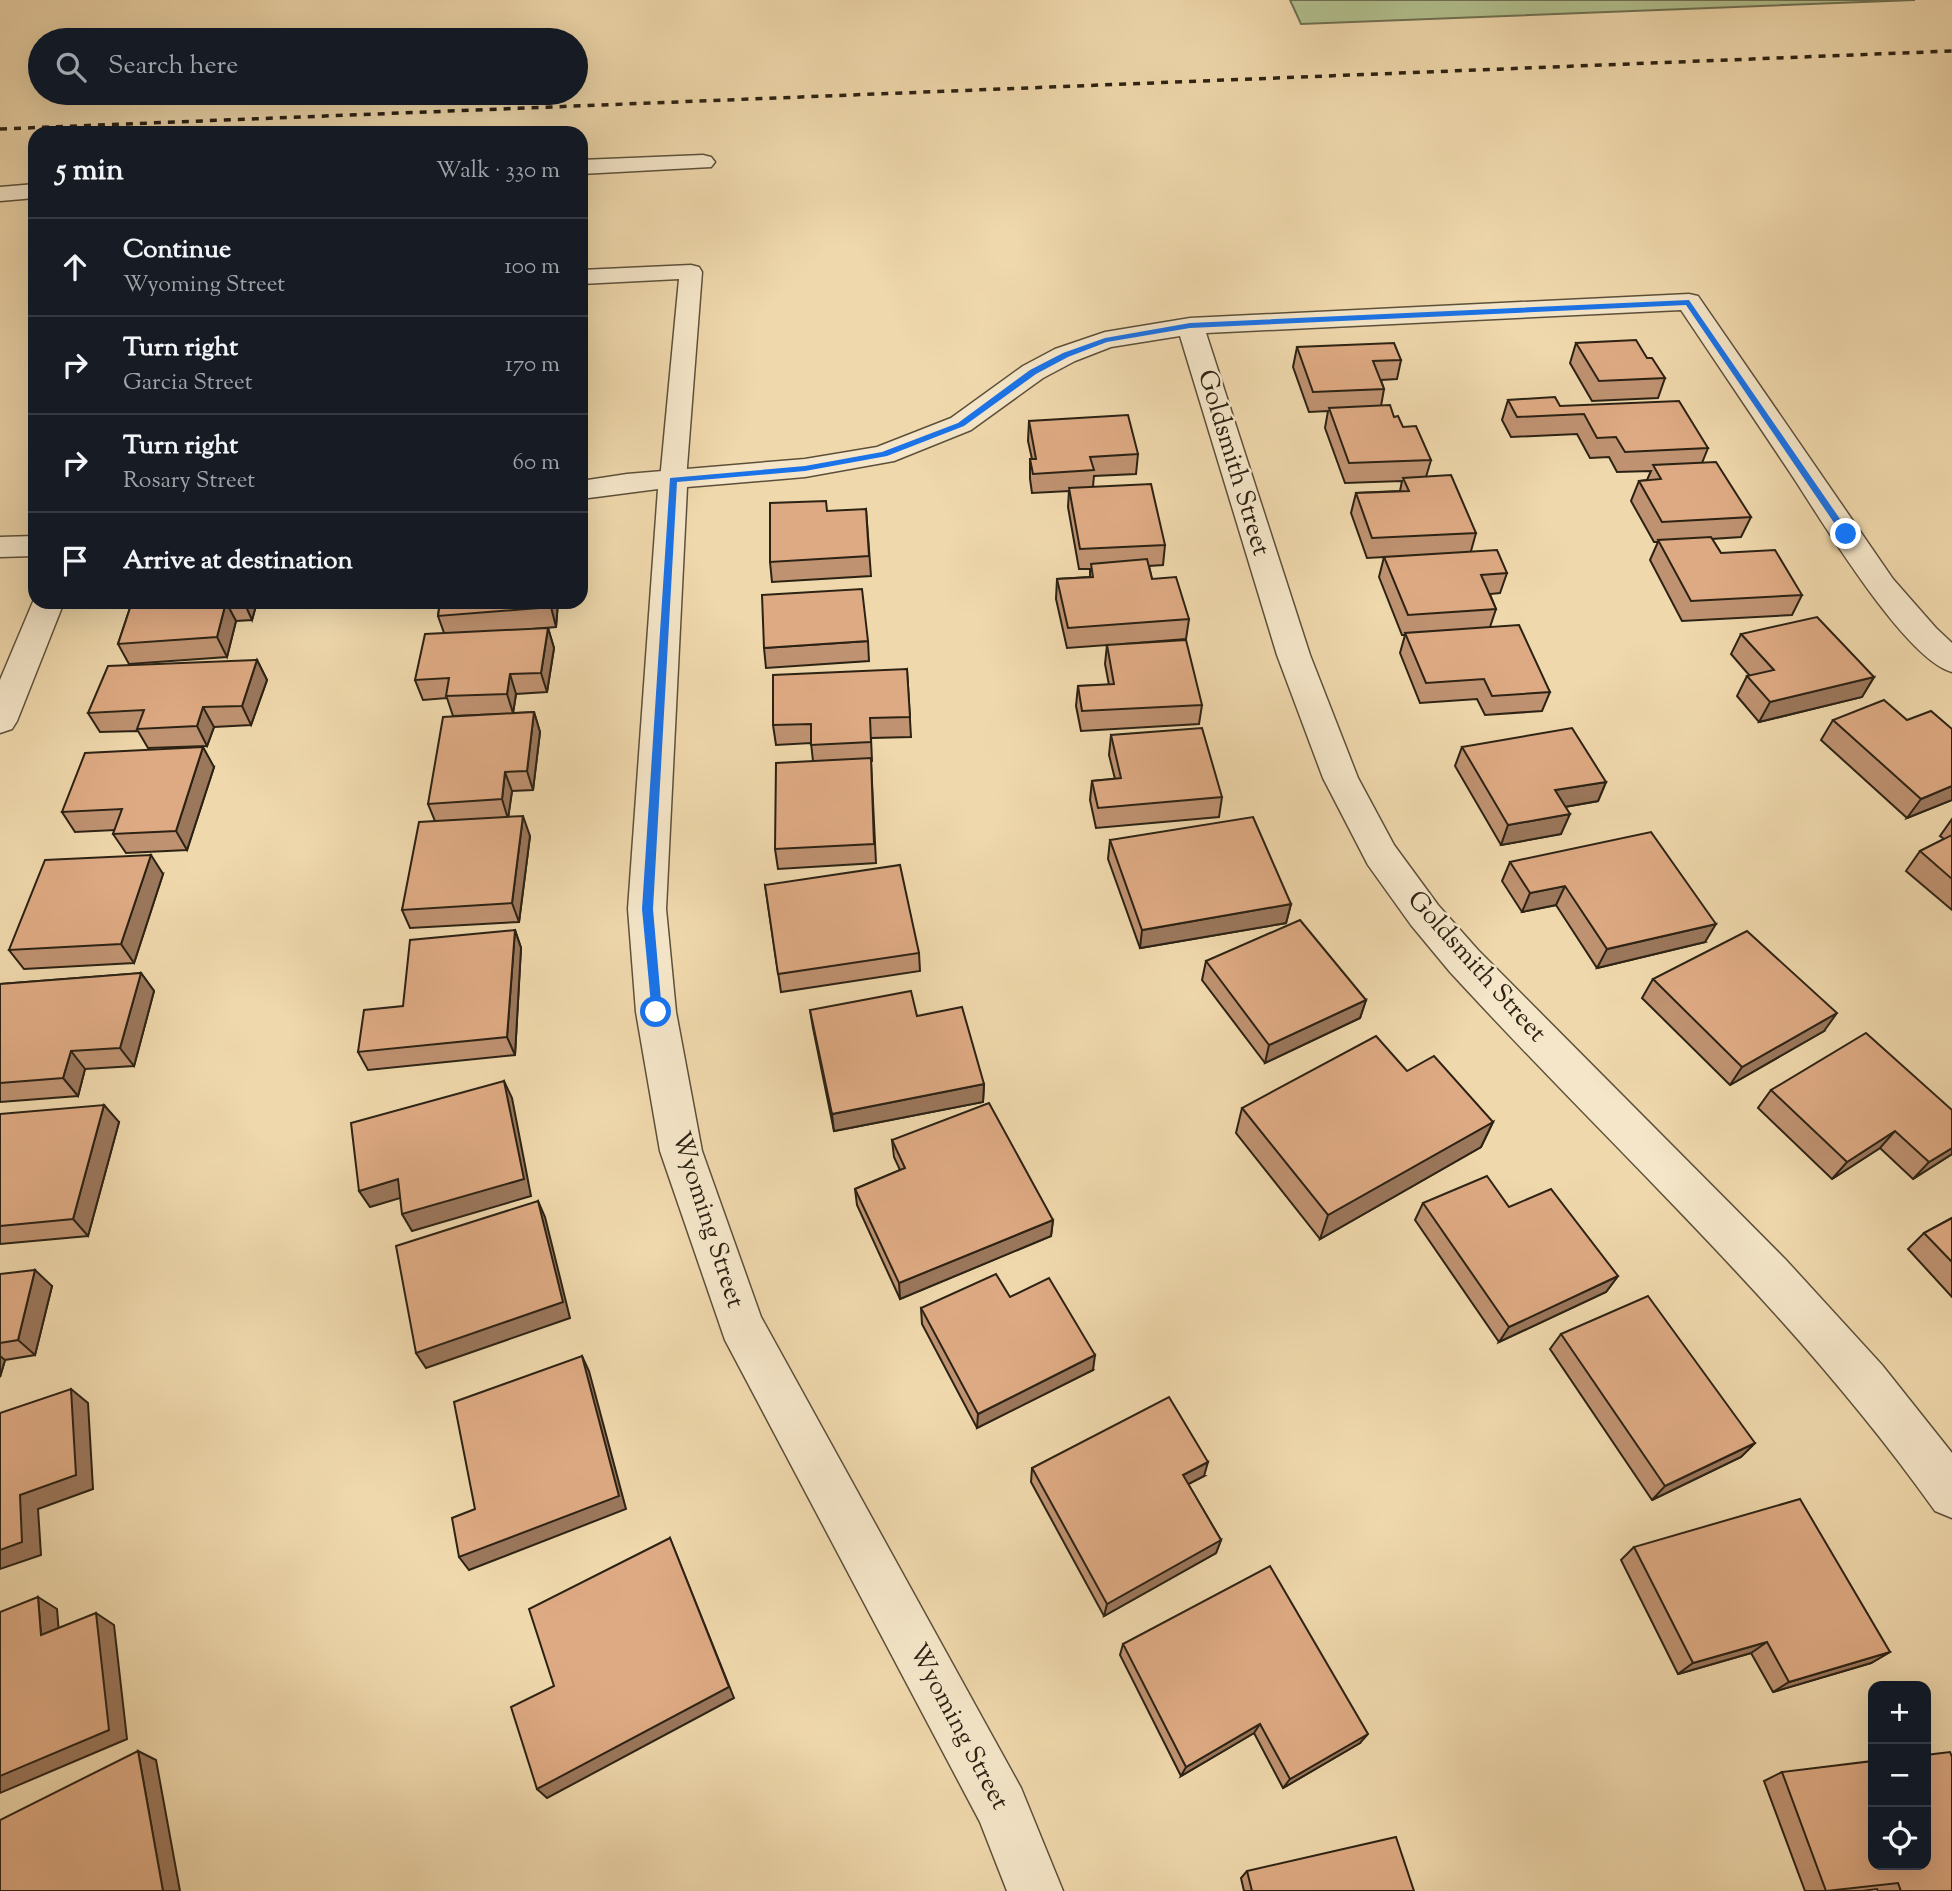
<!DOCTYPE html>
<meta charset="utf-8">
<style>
body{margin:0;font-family:"Sorts Mill Goudy",serif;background:#20242c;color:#f1f3f6}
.controls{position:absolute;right:21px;bottom:21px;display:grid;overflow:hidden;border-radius:14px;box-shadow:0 7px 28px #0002}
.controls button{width:63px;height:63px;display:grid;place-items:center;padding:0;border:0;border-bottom:2px solid #363941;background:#171b24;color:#f1f3f6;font:35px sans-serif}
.stop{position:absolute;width:21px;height:21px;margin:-16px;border:5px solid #1a73e8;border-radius:50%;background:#fff}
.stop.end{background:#1a73e8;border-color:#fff;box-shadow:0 2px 7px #0008}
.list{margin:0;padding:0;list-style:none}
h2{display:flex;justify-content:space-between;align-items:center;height:91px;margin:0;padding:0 28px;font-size:30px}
h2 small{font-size:23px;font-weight:400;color:#9ea1a6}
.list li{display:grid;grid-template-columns:46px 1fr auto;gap:21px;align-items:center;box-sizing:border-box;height:98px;padding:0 28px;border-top:2px solid #363941}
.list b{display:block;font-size:26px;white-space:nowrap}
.list p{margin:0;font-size:23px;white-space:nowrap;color:#9ea1a6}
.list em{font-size:23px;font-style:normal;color:#9ea1a6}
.icon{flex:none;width:38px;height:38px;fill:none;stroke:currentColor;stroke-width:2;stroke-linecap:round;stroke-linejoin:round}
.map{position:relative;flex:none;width:1952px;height:1891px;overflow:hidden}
.search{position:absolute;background:#171b24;box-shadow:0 7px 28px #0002;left:28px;top:28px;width:560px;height:77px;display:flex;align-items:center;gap:18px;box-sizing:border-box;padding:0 24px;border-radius:38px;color:#9ea1a6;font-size:26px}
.panel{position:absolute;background:#171b24;box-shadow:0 7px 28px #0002;left:28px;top:126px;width:560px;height:483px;border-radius:21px}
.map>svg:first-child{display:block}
</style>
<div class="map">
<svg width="1952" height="1891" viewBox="0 0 1952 1891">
<rect width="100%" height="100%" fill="#efd8ac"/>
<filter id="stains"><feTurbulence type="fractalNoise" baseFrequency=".00286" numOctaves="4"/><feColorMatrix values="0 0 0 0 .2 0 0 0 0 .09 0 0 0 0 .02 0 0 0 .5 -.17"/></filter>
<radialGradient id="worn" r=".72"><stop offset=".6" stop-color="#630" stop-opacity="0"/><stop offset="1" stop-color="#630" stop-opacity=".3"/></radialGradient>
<path fill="#b2c08f" stroke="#6f7152" stroke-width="2" d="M1290,0h625l-614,24z"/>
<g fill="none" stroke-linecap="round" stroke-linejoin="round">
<g stroke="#5d503a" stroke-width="3">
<path id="service" d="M691,265l8,2 3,5 -16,208 -4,5 -9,3 -9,-3 -4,-5 19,-201 -98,5v-14z"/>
</g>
<g stroke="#5d503a" stroke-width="3">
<g id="minor">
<path d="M703,155l8,2 4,5 -4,5 -130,7v-14z"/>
<path d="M35,184v14l-35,3v-14z"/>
<path d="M1689,294l9,2 195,283 43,49 16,15v29c-48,-13 -133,-156 -163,-201 -36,-54 -72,-107 -108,-161l-475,23 104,322 48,123 36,67 44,60 40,45 308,310 96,105 70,88v65l-17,-7c-143,-201 -320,-359 -485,-539l-39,-47 -43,-60 -45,-87 -46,-123 -97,-319 -69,11 -36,14 -32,17 -72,52 -77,31 -89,16 -118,10 -21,422 10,103 26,139 59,166 260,471 42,103h-56l-27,-69 -255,-482 -65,-189 -24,-139 -8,-103 30,-420 -77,10v-18l46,-7 178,-15 72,-12 74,-29 72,-52 32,-17 50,-17 85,-14z"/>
<path d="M35,536v20l-35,1v-20z"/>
<path d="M35,597v5h29l-47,119 -5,8 -12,4v-53z"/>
</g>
</g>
<use href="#service" fill="#f5e6c9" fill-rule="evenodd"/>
<use href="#minor" fill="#f5e6c9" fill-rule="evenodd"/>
<path stroke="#2c2214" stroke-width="3.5" stroke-dasharray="7 7" stroke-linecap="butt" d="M0,129l1952,-78"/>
</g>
<g fill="#bf9271" stroke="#2c2214" stroke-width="2">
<path d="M1576,343l71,15 18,20 -7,20 -66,3 -22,-38z"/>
<path d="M1297,347l104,13 -4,19 -16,1 3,9 -3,17 13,11 37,43 -5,17 50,56 -5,18 36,22 -7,20 -10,1 6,15 -6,18 60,65 -8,19 -57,4 -8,-16 -57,4 -20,-50 5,-18h-3l-23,-58 5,-20 -17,1 -16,-45 5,-20 44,-2 2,-10 -57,2 -20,-55 3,-17 -19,1 -16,-45z"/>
<path d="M1508,400l52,6 148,42 -6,15 49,54 -10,20 -29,2 9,14 81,42 -10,20 -110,6 -32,-61 8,-18h-4l-23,-41 8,-20 8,-1 4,-9 -34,1 -8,-15 -19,1 -13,-24 -66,3 -9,-17z"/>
<path d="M1029,421l109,33 -2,20 -42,2 -1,10 72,59 -2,20 -14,1 3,13 37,40 -3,20 -63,5 79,61 -3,19 -118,7 -5,-25 2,-20 31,-1 -4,-21 2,-19 -40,3 -11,-49 1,-20 33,-2v-8h-11l-11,-62 1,-16 -37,2 -2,-14v-20h2l-4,-18z"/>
<path d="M866,509l5,67 -99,6 -2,-20z"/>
<path d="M132,602h125l-5,18 -16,1 -9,36 -98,7 -11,-20z"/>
<path d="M440,602h118l-2,25 -24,2 16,-1 6,20 -7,44 -31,2 -3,19 21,-1 6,20 -7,58 -21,1 -4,26 22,19 -11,86 -109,6 -8,-18 33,-89 -7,-17 71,-90 -46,2 -6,-18 -24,2 -8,-20 29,-47 -6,-17z"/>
<path d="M1741,634l133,43 -12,20 -103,25 -22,-26 10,-20h3l-19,-22z"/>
<path d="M868,641l1,20 -103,7 -2,-20z"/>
<path d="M257,660l10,20 -16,45 -37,2 -7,19 -59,2 -10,-17 -38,1 -12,-19z"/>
<path d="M907,669l4,68 -40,1 1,23 -1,1 5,101 -98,6 -3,-20 38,-88 -2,-18 -35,2 -3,-20z"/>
<path d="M1833,720h74l45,80 -45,18 -86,-78z"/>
<path d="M1111,735l111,62 -3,20 -123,11 -6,-28 2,-19 23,-2 -6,-24z"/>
<path d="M1462,747l144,35 -8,19 -33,6 -4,27 -60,11 -46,-79z"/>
<path d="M214,767l-27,83 -61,3 -13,-19 2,-4 -40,2 -13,-20z"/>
<path d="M1952,819v91l-46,-39 14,-20 24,-12 -4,-3z"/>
<path d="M1110,840l181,64 -5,19 -146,25 -32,-89z"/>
<path d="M1510,862l195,80 -108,26 -41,-63 -34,7 -20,-31z"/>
<path d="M163,874l-29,89 -110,6 -15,-19z"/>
<path d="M765,885l154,68 1,18 -139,21z"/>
<path d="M515,930l6,18 -6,107 -147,15 -10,-18 45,-46z"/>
<path d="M1206,961l160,39 -6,18 -95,45 -63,-83z"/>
<path d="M141,973l13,18 -20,75 -49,3 -7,27 -78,6v-118z"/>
<path d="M1653,979l171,52 -94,54 -88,-87z"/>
<path d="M810,1010l107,6 67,68 -1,18 -149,29 -21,-103z"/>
<path d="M1407,1071l86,51 -12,25 -161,92 -84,-106 6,-25z"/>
<path d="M1771,1090l181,20v44l-39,25 -33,-31 -48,31 -74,-71z"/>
<path d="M0,1114l119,8 -31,114 -88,8z"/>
<path d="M892,1140l161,80 -2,16 -151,63 -43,-94 -2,-16 45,-19 -6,-13z"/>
<path d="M1423,1203l86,4 109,69 -12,16 -107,50 -84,-122z"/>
<path d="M1952,1218v79l-44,-48 16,-16z"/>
<path d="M0,1274l52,12 -17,69 -30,5 -5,17z"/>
<path d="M921,1308l172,62 -116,58 -55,-104z"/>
<path d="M1561,1334l194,109 -14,14 -89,43 -102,-151z"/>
<path d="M1032,1468l172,8 -16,8 33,56 -5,13 -112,63 -73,-134z"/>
<path d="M1634,1547l256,105 -19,11 -98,29 -22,-39 -73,21 -57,-114z"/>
<path d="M1123,1644l237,99 -77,45 -29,-55 -73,43 -61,-121z"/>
<path d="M1782,1772l170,119h-74l-1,-2 -15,2h-57l-41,-110z"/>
<path d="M1247,1871l167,20h-170l-3,-13z"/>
</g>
<g fill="#9b775c" stroke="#2c2214" stroke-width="2">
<path d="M226,602l10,19 -9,36 -10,-20z"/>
<path d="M244,602h13l-5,18z"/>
<path d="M551,602h7l-2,25 -5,-20z"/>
<path d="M548,628l6,20 -7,44 -6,-19z"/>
<path d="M257,660l10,20 -16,45 -9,-19z"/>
<path d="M510,674l6,20 -3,19 -6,-19z"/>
<path d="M1874,677l-12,20 -103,25 11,-20z"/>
<path d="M203,707l11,20 -7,19 -10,-20z"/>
<path d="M534,712l6,20 -7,58 -6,-19z"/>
<path d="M203,747l11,20 -27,83 -11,-19z"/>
<path d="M505,772l7,19 -4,28 -6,-20z"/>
<path d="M1606,782l-8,19 -51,9 8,-20z"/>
<path d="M1952,786v14l-45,18 14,-19z"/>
<path d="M1570,814l-9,20 -60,11 7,-20z"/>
<path d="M523,816l7,20 -11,86 -7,-19z"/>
<path d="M151,855l12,19 -29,89 -13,-19z"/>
<path d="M1565,886l-9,19 -34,7 8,-19z"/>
<path d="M1291,904l-5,19 -146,25 2,-18z"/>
<path d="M1716,924l-11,18 -108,26 10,-19z"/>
<path d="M515,930l6,18 -6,107 -8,-18z"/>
<path d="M141,973l13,18 -20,75 -14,-18z"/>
<path d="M1366,1000l-6,18 -95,45 4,-18z"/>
<path d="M1837,1013l-13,18 -94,54 12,-18z"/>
<path d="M71,1051l14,18 -7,27 -15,-18z"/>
<path d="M504,1081l8,17 19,98 -119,35 -10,-17z"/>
<path d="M984,1084l-1,18 -149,29 -2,-17z"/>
<path d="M104,1105l15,17 -31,114 -15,-17z"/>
<path d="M1493,1122l-12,25 -161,92 8,-24z"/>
<path d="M1895,1131l-15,17 -48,31 15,-17z"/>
<path d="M1952,1148v6l-39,25 16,-17z"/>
<path d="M398,1179l9,17 -37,11 -11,-16z"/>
<path d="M538,1201l7,16 25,101 -144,50 -10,-15z"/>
<path d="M1053,1220l-2,16 -151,63 -1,-16z"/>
<path d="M35,1270l17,16 -17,69 -17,-15z"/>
<path d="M1618,1276l-12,16 -107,50 10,-15z"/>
<path d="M1095,1355l-2,15 -116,58 1,-14z"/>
<path d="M0,1356l5,4 -5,17z"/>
<path d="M582,1356l7,15 37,138 -157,61 -10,-13z"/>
<path d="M71,1389l17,14 5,86 -55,20 3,46 -41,14v-19l20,-55z"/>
<path d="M1755,1443l-14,14 -89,43 13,-14z"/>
<path d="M1208,1462l-4,14 -25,13 4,-14z"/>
<path d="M670,1538l64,160 -187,100 -10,-9z"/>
<path d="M1221,1540l-5,13 -112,63 3,-12z"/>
<path d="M38,1597l19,12 3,37 -19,-11z"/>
<path d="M96,1613l18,12 13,114 -127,54v-17z"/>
<path d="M1767,1642l-16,11 -73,21 15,-11z"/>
<path d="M1890,1652l-19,11 -98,29 16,-10z"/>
<path d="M1260,1724l-6,9 -73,43 5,-9z"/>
<path d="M1368,1734l-8,9 -77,45 7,-9z"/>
<path d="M138,1751l18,9 24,131h-17z"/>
</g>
<g fill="#deaa83" stroke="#2c2214" stroke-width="2">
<path d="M1636,340l11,18h5l13,20 -66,3 -23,-38z"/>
<path d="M1394,343l7,17 -28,1 11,28 -71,3 -16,-45z"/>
<path d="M1555,397l5,9 119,-5 29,47 -83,4 -9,-15 -19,1 -13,-24 -67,3 -9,-17z"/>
<path d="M1390,405l4,12 4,-1 5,11 13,-1 15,34 -82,3 -20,-55z"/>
<path d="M1128,415l10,39 -48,3 4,13 -61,4 -3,-15h6l-7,-38z"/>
<path d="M1716,462l35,55 -89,5 -23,-41 22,-2 -8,-14z"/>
<path d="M1451,475l25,58 -104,5 -16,-45 53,-2 -6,-13z"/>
<path d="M1151,484l14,61 -85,4 -11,-61z"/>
<path d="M826,501l1,10 39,-2 3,47 -99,6v-59z"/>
<path d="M1711,537l10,16 54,-3 27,45 -111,6 -33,-61z"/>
<path d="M1497,550l10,23 -26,2 15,34 -88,6 -24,-58z"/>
<path d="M1147,559l5,20 24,-2 13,42 -121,9 -11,-49 36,-2 -2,-13z"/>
<path d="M862,589l6,52 -104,7 -2,-53z"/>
<path d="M132,602h94l-9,35 -99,7z"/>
<path d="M440,602h111v5l-113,9z"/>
<path d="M1817,617l57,60 -104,25 -23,-26 27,-6 -33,-36z"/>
<path d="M1519,625l31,67 -58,4 -8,-17 -58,4 -21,-50z"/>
<path d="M548,628l-7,45 -31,1 -3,20 -61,2 3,-18 -34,2 10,-46z"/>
<path d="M1186,640l16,65 -120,6 -4,-25 36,-2 -7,-39z"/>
<path d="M257,660l-15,46 -39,1 -6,19 -60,3 7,-19 -56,3 20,-47z"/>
<path d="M907,669l3,48 -40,1 1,24 -60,3v-21l-38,1v-50z"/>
<path d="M1884,700l23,20 24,-9 21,18v57l-31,13 -88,-79z"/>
<path d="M534,712l-7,59 -22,1 -3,27 -74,5 15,-87z"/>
<path d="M1202,728l20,69 -124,11 -6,-27 29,-3 -10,-43z"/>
<path d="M1572,728l34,54 -51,8 15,24 -62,11 -46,-78z"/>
<path d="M203,747l-27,84 -63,3 9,-25 -60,3 23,-59z"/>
<path d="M871,758l3,86 -99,5 1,-86z"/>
<path d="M523,816l-11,87 -110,7 17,-88z"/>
<path d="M1253,817l38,87 -149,26 -32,-90z"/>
<path d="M1651,832l65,92 -109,25 -42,-63 -35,7 -20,-31z"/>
<path d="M1952,835v44l-32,-28z"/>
<path d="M151,855l-30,89 -112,6 36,-90z"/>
<path d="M900,865l19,88 -141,21 -13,-89z"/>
<path d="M1300,920l66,80 -97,45 -63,-84z"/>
<path d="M515,930l-8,107 -149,15 6,-42 39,-4 7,-66z"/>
<path d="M1747,931l90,82 -95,54 -89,-88z"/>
<path d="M141,973l-21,75 -49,3 -8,27 -63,5v-99z"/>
<path d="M911,991l6,25 45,-9 22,77 -152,30 -22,-104z"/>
<path d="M1866,1033l86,77v38l-23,14 -34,-31 -48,31 -76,-72z"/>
<path d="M1376,1036l31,35 27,-15 59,66 -165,93 -86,-107z"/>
<path d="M504,1081l20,98 -122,35 -4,-35 -39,12 -8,-68z"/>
<path d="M989,1103l64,117 -154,63 -44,-94 50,-21 -13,-28z"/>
<path d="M104,1105l-31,114 -73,7v-112z"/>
<path d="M1487,1176l22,31 42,-18 67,87 -109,51 -86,-124z"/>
<path d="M538,1201l25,101 -147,51 -20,-107z"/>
<path d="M1952,1218v44l-28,-29z"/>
<path d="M35,1270l-17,70 -18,3v-69z"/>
<path d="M996,1274l14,23 39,-19 46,77 -117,59 -57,-106z"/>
<path d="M1648,1296l107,147 -90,43 -104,-152z"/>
<path d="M582,1356l37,140 -160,61 -7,-39 23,-9 -21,-107z"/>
<path d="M71,1389l5,86 -56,20 2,47 -22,8v-137z"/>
<path d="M1169,1397l39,65 -25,13 38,65 -114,64 -75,-136z"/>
<path d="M1800,1499l90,153 -101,30 -22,-40 -74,21 -59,-116z"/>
<path d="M670,1538l59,149 -192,102 -26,-82 43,-21 -25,-77z"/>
<path d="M1270,1566l98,168 -78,45 -30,-55 -74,43 -63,-123z"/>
<path d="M38,1597l3,38 55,-22 13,117 -109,46v-164z"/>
<path d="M138,1751l25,140h-163v-71z"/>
<path d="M1950,1752l2,5v134h-51l-3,-8 -72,8 -44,-119 91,-11v104h53v-110z"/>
<path d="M1396,1837l18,54h-162l-5,-20z"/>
</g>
<path fill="#1a73e8" d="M1689,300l160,232v4h-6l-157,-231 -496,23 -83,14 -39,15 -32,17 -72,52 -77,30 -82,15 -128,11 -24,427 9,103 -6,5 -4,-2 -10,-106 28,-431 135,-12 77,-14 76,-29 72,-53 33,-17 42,-15 85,-15z"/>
<g text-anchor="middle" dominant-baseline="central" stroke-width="5" stroke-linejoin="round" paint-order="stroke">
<g font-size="26" fill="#2c2214" stroke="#f5e6c9">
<text transform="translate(1233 463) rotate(73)">Goldsmith Street</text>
<text transform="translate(1476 967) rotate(48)">Goldsmith Street</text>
<text transform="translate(707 1220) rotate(72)">Wyoming Street</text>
<text transform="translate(958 1727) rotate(62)">Wyoming Street</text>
</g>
</g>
<rect width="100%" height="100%" filter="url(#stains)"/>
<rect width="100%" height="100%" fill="url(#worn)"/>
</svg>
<div class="controls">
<button>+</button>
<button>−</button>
<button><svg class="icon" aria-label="locate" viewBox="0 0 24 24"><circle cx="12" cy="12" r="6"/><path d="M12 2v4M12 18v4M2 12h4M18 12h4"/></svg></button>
</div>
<div class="stop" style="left:656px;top:1012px"></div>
<div class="stop end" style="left:1846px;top:534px"></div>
<div class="search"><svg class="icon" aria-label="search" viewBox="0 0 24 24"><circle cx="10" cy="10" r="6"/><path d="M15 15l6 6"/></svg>Search here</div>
<section class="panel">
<h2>5 min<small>Walk · 330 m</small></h2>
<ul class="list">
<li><svg class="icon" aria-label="ahead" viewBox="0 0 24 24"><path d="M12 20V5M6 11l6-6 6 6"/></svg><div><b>Continue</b><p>Wyoming Street</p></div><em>100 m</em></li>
<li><svg class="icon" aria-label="right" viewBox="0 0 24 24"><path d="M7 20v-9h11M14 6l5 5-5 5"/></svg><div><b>Turn right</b><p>Garcia Street</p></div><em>170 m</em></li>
<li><svg class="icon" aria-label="right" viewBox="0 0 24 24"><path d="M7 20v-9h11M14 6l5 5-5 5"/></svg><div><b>Turn right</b><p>Rosary Street</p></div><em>60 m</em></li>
<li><svg class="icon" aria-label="arrive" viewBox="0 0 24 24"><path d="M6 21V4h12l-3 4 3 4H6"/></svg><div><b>Arrive at destination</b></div></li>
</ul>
</section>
</div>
